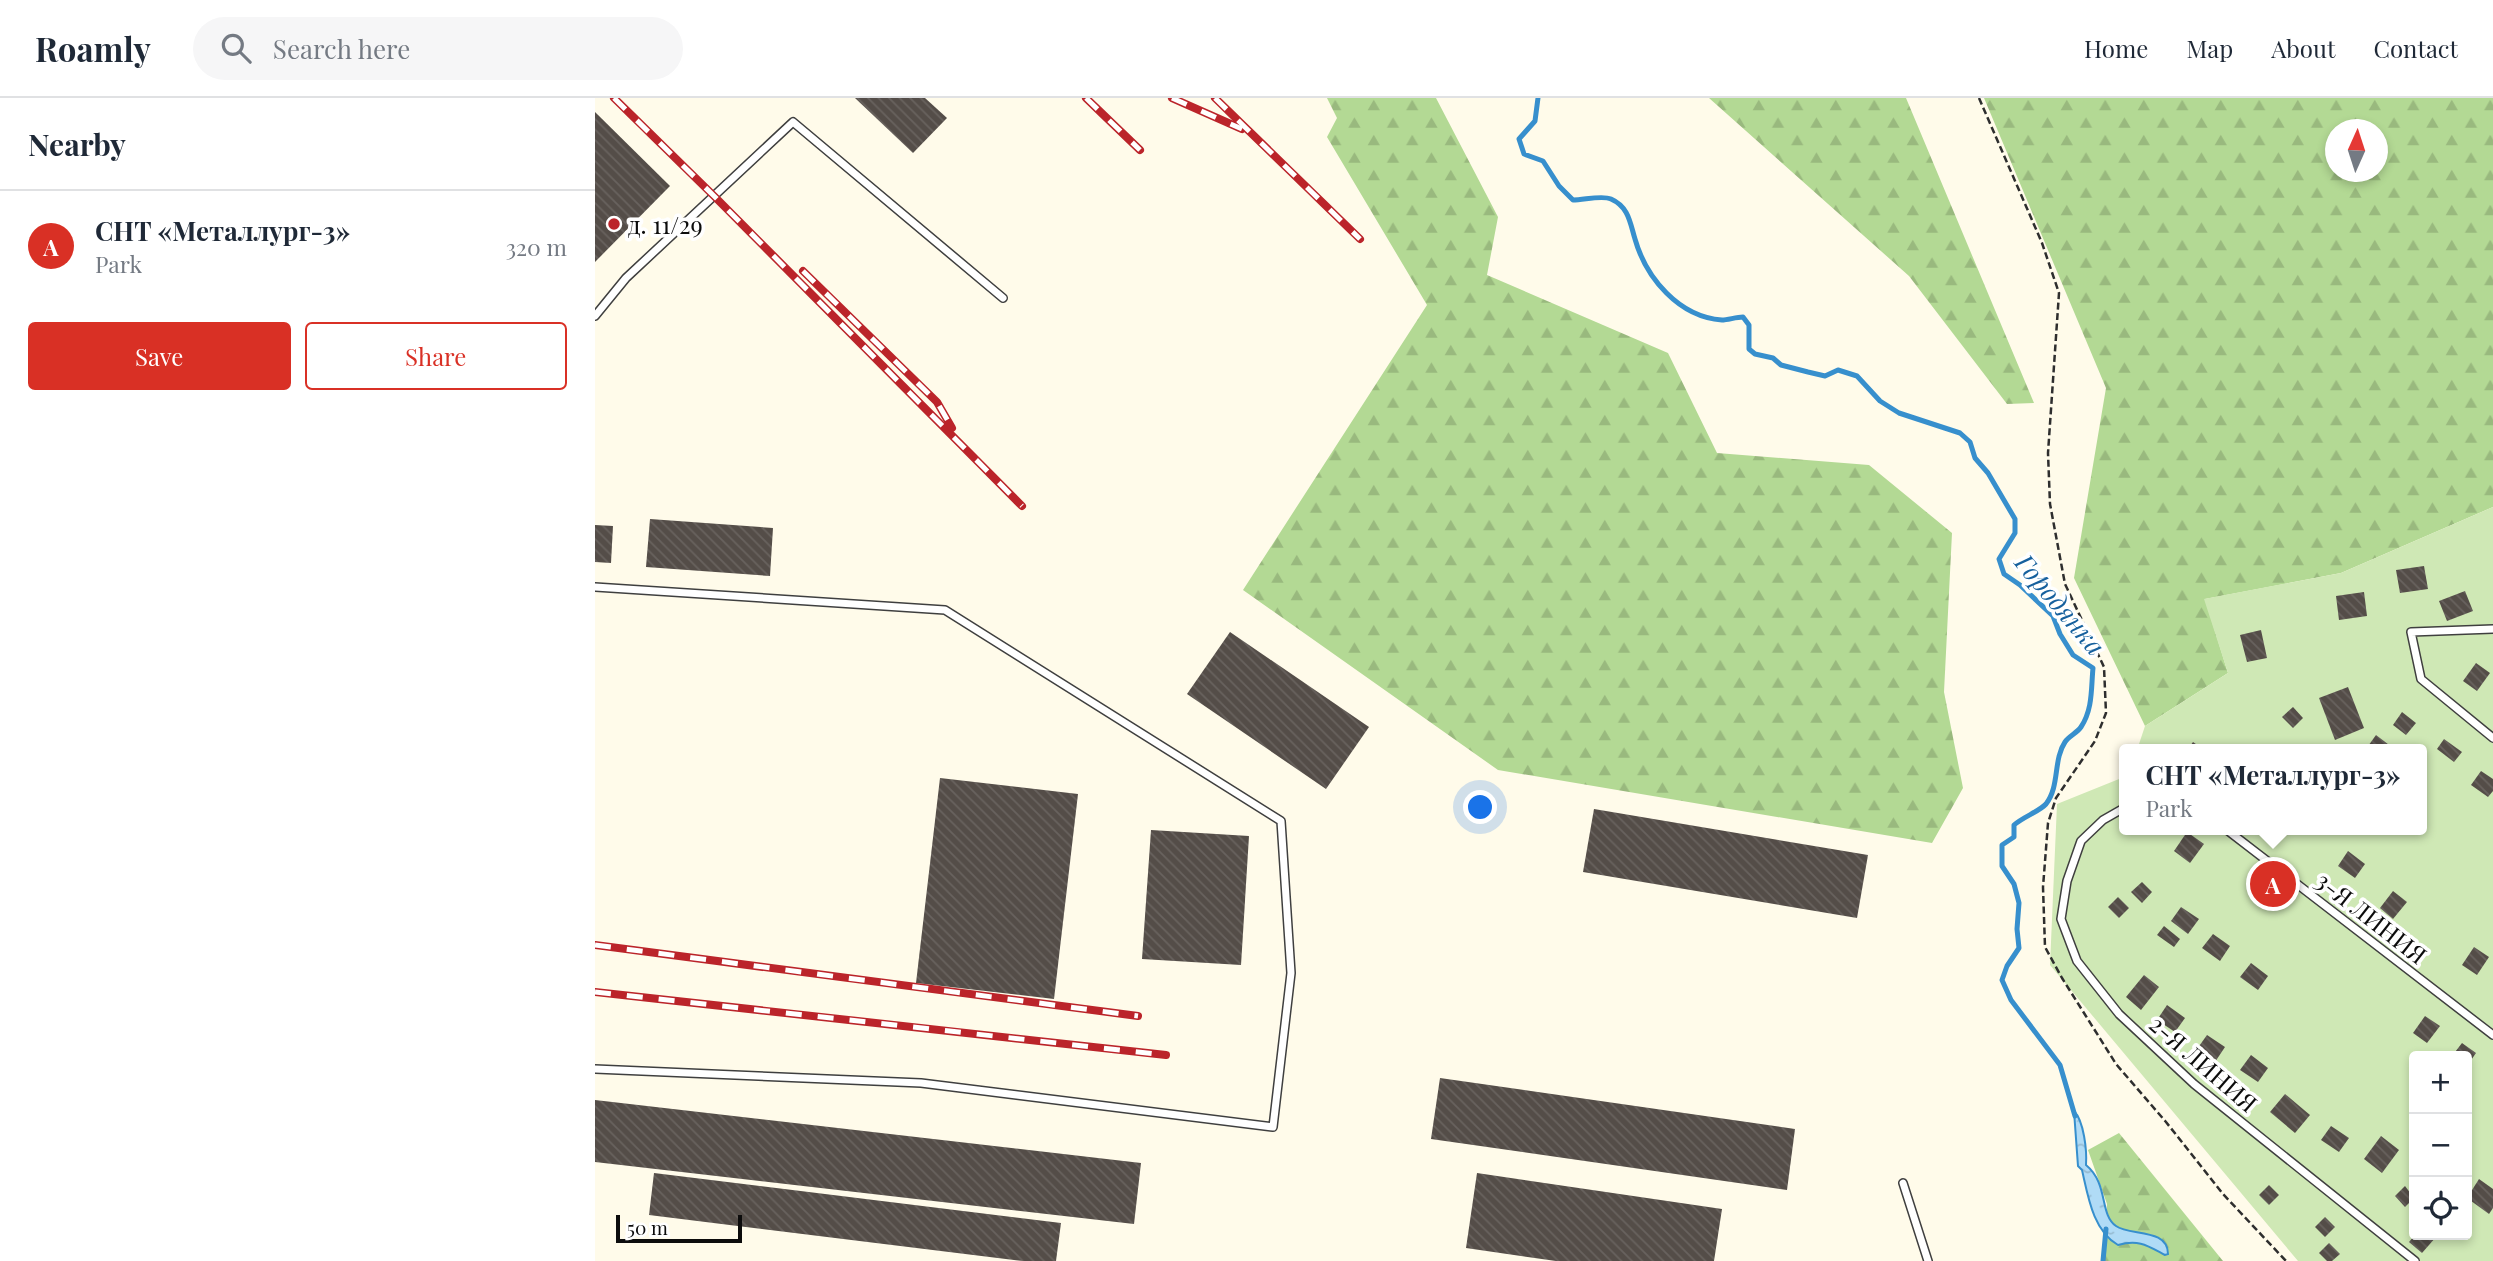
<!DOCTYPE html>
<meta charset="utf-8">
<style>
body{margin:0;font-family:"Playfair Display",serif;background:#f6f6f7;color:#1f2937}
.controls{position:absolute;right:21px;bottom:21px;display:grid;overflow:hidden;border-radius:7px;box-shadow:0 4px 10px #0003}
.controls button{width:63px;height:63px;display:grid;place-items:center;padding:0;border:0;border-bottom:2px solid #e0e1e3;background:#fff;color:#1f2937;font:35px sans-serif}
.compass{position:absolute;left:1730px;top:21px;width:63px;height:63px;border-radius:50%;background:#fff;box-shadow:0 4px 10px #0003;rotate:3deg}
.scale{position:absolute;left:21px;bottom:18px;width:126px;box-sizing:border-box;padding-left:7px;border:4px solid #0c0c0c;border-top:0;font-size:19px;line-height:24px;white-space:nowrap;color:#0c0c0c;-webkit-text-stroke:5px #fff;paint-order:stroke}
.you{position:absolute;left:886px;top:710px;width:24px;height:24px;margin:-18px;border:5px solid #fff;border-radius:50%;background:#1a73e8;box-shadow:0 0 0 10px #1a73e833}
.badge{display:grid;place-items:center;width:46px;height:46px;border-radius:50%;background:#d93025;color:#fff;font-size:23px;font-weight:700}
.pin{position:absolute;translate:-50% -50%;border:4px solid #fff;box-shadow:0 2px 7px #0006}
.popup{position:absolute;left:1524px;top:646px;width:308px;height:91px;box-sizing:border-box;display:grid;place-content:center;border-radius:7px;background:#fff;filter:drop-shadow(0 2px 5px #0005);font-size:23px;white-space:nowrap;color:#747a83}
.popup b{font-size:26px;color:#1f2937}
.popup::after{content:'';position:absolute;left:50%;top:100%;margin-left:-14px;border:14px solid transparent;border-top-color:#fff}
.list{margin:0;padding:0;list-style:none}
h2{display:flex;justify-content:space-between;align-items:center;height:91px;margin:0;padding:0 28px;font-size:30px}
h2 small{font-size:23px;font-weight:400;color:#747a83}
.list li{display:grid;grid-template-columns:46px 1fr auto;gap:21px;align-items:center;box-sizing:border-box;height:112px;padding:0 28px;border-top:2px solid #e0e1e3}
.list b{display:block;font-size:26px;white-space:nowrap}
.list p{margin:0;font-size:23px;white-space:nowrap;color:#747a83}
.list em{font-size:23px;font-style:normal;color:#747a83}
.actions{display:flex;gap:14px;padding:21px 28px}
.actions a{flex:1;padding:16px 0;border:2px solid #d93025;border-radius:7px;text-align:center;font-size:24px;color:#d93025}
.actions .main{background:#d93025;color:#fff}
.icon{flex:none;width:38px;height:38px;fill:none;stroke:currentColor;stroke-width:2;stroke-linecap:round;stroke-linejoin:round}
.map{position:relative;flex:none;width:1898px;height:1163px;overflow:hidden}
header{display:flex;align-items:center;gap:42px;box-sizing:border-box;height:98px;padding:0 35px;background:#fff;border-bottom:2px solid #e0e1e3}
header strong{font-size:33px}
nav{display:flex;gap:38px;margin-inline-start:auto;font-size:24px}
.search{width:490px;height:63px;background:#f6f6f7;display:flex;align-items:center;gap:18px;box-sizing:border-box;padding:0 24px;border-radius:38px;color:#747a83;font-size:26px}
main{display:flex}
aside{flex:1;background:#fff}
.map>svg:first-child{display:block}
</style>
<header>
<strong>Roamly</strong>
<div class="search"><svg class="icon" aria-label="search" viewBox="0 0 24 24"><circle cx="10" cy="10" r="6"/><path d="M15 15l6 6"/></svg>Search here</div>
<nav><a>Home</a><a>Map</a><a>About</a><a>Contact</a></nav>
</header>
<main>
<aside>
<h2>Nearby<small></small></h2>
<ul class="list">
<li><span class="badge">A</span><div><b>СНТ «Металлург-3»</b><p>Park</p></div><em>320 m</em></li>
</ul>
<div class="actions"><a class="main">Save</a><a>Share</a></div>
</aside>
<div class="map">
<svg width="1898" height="1163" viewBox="0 0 1898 1163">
<defs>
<pattern id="forest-firs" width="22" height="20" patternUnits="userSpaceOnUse" patternTransform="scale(1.75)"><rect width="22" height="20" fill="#b3d994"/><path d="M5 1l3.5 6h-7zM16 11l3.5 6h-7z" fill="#99b97e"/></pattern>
<pattern id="water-ripples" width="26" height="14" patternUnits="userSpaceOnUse" patternTransform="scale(1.75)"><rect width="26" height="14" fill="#b0dbf6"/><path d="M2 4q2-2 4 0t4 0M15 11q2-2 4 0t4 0" fill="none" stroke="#96bbd2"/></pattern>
<pattern id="building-back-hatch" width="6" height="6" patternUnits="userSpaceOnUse" patternTransform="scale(1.75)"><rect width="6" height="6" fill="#544d48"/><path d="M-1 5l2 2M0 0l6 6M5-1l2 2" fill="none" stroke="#68625e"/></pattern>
</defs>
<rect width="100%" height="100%" fill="#fffbea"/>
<g fill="url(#forest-firs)" fill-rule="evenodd">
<path d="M732,0h109l62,119 -11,58 181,78 49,100 152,12 83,68 -8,159 19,96 -31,55 -434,-73 -255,-180 184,-285 -100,-168 10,-19z"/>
<path d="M1114,0h197l128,305 -27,1 -98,-128z"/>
<path d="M1389,0h509v409l-152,66 -136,26 23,74 -83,53 -71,-148 32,-190zM1741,32h42v42h-42z"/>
<path d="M1524,1035l104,128h-119l3,-57 -19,-54z"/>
</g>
<path fill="#cfe8b5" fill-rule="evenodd" d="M1898,409v754h-195l-248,-296 7,-161 67,-27v53h298v-81h-284v-2l7,-21 83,-53 -24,-74 137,-26zM1819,958h53v179h-53z"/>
<path fill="url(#water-ripples)" stroke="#378fcd" stroke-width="2" d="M1479,1013c10,10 13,40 12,54 23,19 13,49 30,61 14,10 52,2 52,28l-3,1c-17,-9 -26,-16 -47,-10 -25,-14 -30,-49 -36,-75l-4,-4z"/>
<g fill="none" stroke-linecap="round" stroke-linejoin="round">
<g stroke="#378fcd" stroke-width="5">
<path d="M943,0l-3,23 -16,18 5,15 19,7 16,25 14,14c11,0 29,-5 38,-1 18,8 19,24 24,40 11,39 44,78 87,81 6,0 14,-3 21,-3l6,8v24l6,5 18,4 8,7 27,7 17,4 13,-6 19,6 23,25 19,12 61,20 10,9 5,16 13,15 27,46v14l-16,26 5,15 16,11 33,31 7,18 13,21 20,13c-2,20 0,41 -12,59 -4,6 -12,9 -16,15 -12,18 -5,44 -19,62 -6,7 -23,13 -32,21v12l-12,8v21l12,18 5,19 -2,26 2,19 -12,18 -5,14 9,20 49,65 15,51"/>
<path d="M1508,1163l3,-32"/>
</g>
</g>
<g fill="url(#building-back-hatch)">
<path d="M260,0h70l22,20 -34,35z"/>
<path d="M0,14l75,74 -75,76z"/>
<path d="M55,421l123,9 -3,48 -124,-9z"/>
<path d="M0,427l18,1 -2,37 -16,-1z"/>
<path d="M1829,468l4,23 -28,4 -4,-23z"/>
<path d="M1870,493l8,20 -26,10 -8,-20z"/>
<path d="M1769,494l3,24 -28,4 -3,-24z"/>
<path d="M1666,532l6,28 -20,4 -7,-27z"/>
<path d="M635,534l139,95 -43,62 -139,-95z"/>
<path d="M1881,565l14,10 -13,18 -14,-10z"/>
<path d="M1753,589l16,41 -29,12 -16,-42z"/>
<path d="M1698,609l10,11 -10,10 -11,-11z"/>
<path d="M1807,614l14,11 -10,12 -13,-10z"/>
<path d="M1781,637l17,13 -1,1h-26z"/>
<path d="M1849,641l18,13 -8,10 -17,-13z"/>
<path d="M1598,644l10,7h-15z"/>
<path d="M1886,673l12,8v12l-5,6 -17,-12z"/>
<path d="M345,680l138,16 -24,205 -138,-16z"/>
<path d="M999,711l274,46 -11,63 -274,-46z"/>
<path d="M556,732l98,6 -8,129 -99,-6z"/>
<path d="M1592,734l17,12 -14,19 -16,-12z"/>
<path d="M1753,753l17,13 -10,14 -17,-12z"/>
<path d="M1547,784l10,10 -10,11 -11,-11z"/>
<path d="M1798,793l14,11 -14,17 -13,-11z"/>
<path d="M1523,799l11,11 -10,10 -11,-11z"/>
<path d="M1586,809l18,12 -11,15 -17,-13z"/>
<path d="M1569,828l16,13 -6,8 -17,-12z"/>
<path d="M1618,836l17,12 -10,15 -18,-13z"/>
<path d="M1879,849l15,10 -12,18 -15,-10z"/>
<path d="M1656,865l17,13 -10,14 -18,-13z"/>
<path d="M1549,877l15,12 -18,23 -15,-13z"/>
<path d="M1572,907l18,13 -10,14 -18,-12z"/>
<path d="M1830,918l15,10 -13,17 -14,-10z"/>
<path d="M1612,937l18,12 -10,15 -18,-13z"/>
<path d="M1867,945l14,10 -9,13v-10h-15z"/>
<path d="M1656,957l17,13 -10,14 -18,-12z"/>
<path d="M845,980l355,51 -8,61 -356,-51z"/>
<path d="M1690,996l25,21 -15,18 -25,-21z"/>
<path d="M0,1002l546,63 -7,61 -539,-62z"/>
<path d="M1736,1028l18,12 -10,14 -18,-12z"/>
<path d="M1786,1038l18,14 -17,23 -18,-14z"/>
<path d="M59,1075l407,50 -5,38h-33l-374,-46z"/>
<path d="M882,1075l245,36 -8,52h-158l-90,-13z"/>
<path d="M1884,1081l14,10v19l-4,6 -22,-16z"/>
<path d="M1674,1087l10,10 -10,10 -10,-10z"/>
<path d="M1810,1088l9,12 -9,9 -10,-11z"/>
<path d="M1730,1119l10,10 -10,10 -10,-10z"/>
<path d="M1820,1137h19l2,2 -14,16 -13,-11z"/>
<path d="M1734,1145l11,11 -8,7h-5l-8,-8z"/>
</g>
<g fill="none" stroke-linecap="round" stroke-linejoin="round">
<g stroke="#3f3f3f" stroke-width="10">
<g id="lane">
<path d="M0,218l31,-38 167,-156 210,176"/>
<path d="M0,489l350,23 336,211 10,152 -18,154 -352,-44 -326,-14"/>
<path d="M1898,531l-82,3 10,47 72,59"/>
<path d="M1529,710l-21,12 -22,21 -14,40 -6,38 16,42 42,53 75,70 221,177"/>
<path d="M1632,732l266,205"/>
<path d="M1308,1085l25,78"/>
</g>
</g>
<path stroke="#2e2e2e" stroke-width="2.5" stroke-dasharray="7 3.5" stroke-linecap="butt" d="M1384,0l63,145 17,50 -11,160 2,51 15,80 39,83 2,46 -11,28 -39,57 -8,25 -5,64 2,60 17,31 54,86 50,58 57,72 63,67"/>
<use href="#lane" stroke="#fff" stroke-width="7"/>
<g stroke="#bb242a" stroke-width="8">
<g id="rail">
<path d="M19,0l100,98 308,310"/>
<path d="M491,0l54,52"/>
<path d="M577,0l70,31"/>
<path d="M620,0l145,141"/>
<path d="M208,173l134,131 15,26"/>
<path d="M0,847l543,71"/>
<path d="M0,894l571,63"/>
</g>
</g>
<use href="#rail" stroke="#fff" stroke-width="5" stroke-dasharray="16" stroke-linecap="butt"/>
</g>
<circle fill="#bb242a" stroke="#fff" stroke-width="2.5" cx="19" cy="126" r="7"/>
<g text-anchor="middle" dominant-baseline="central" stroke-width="7" stroke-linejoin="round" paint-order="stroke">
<g font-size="24" fill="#0c0c0c" stroke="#fff" text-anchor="start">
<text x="33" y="126">д. 11/29</text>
</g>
<g font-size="24" fill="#0c0c0c" stroke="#fff">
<text transform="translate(1777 819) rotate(38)">3-Я ЛИНИЯ</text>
<text transform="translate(1609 965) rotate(41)">2-Я ЛИНИЯ</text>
</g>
<g font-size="26" font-style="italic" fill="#16609d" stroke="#fff">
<text transform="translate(1466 506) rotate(50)">Городянка</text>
</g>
</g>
</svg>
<div class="controls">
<button>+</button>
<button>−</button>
<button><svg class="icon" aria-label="locate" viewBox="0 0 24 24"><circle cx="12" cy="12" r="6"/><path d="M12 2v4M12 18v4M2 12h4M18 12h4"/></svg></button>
</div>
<svg class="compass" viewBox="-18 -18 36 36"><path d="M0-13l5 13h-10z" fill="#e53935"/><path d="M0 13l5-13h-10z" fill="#747a83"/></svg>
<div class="scale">50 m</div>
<div class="you"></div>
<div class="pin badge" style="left:1678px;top:786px">A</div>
<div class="popup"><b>СНТ «Металлург-3»</b>Park</div>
</div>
</main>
